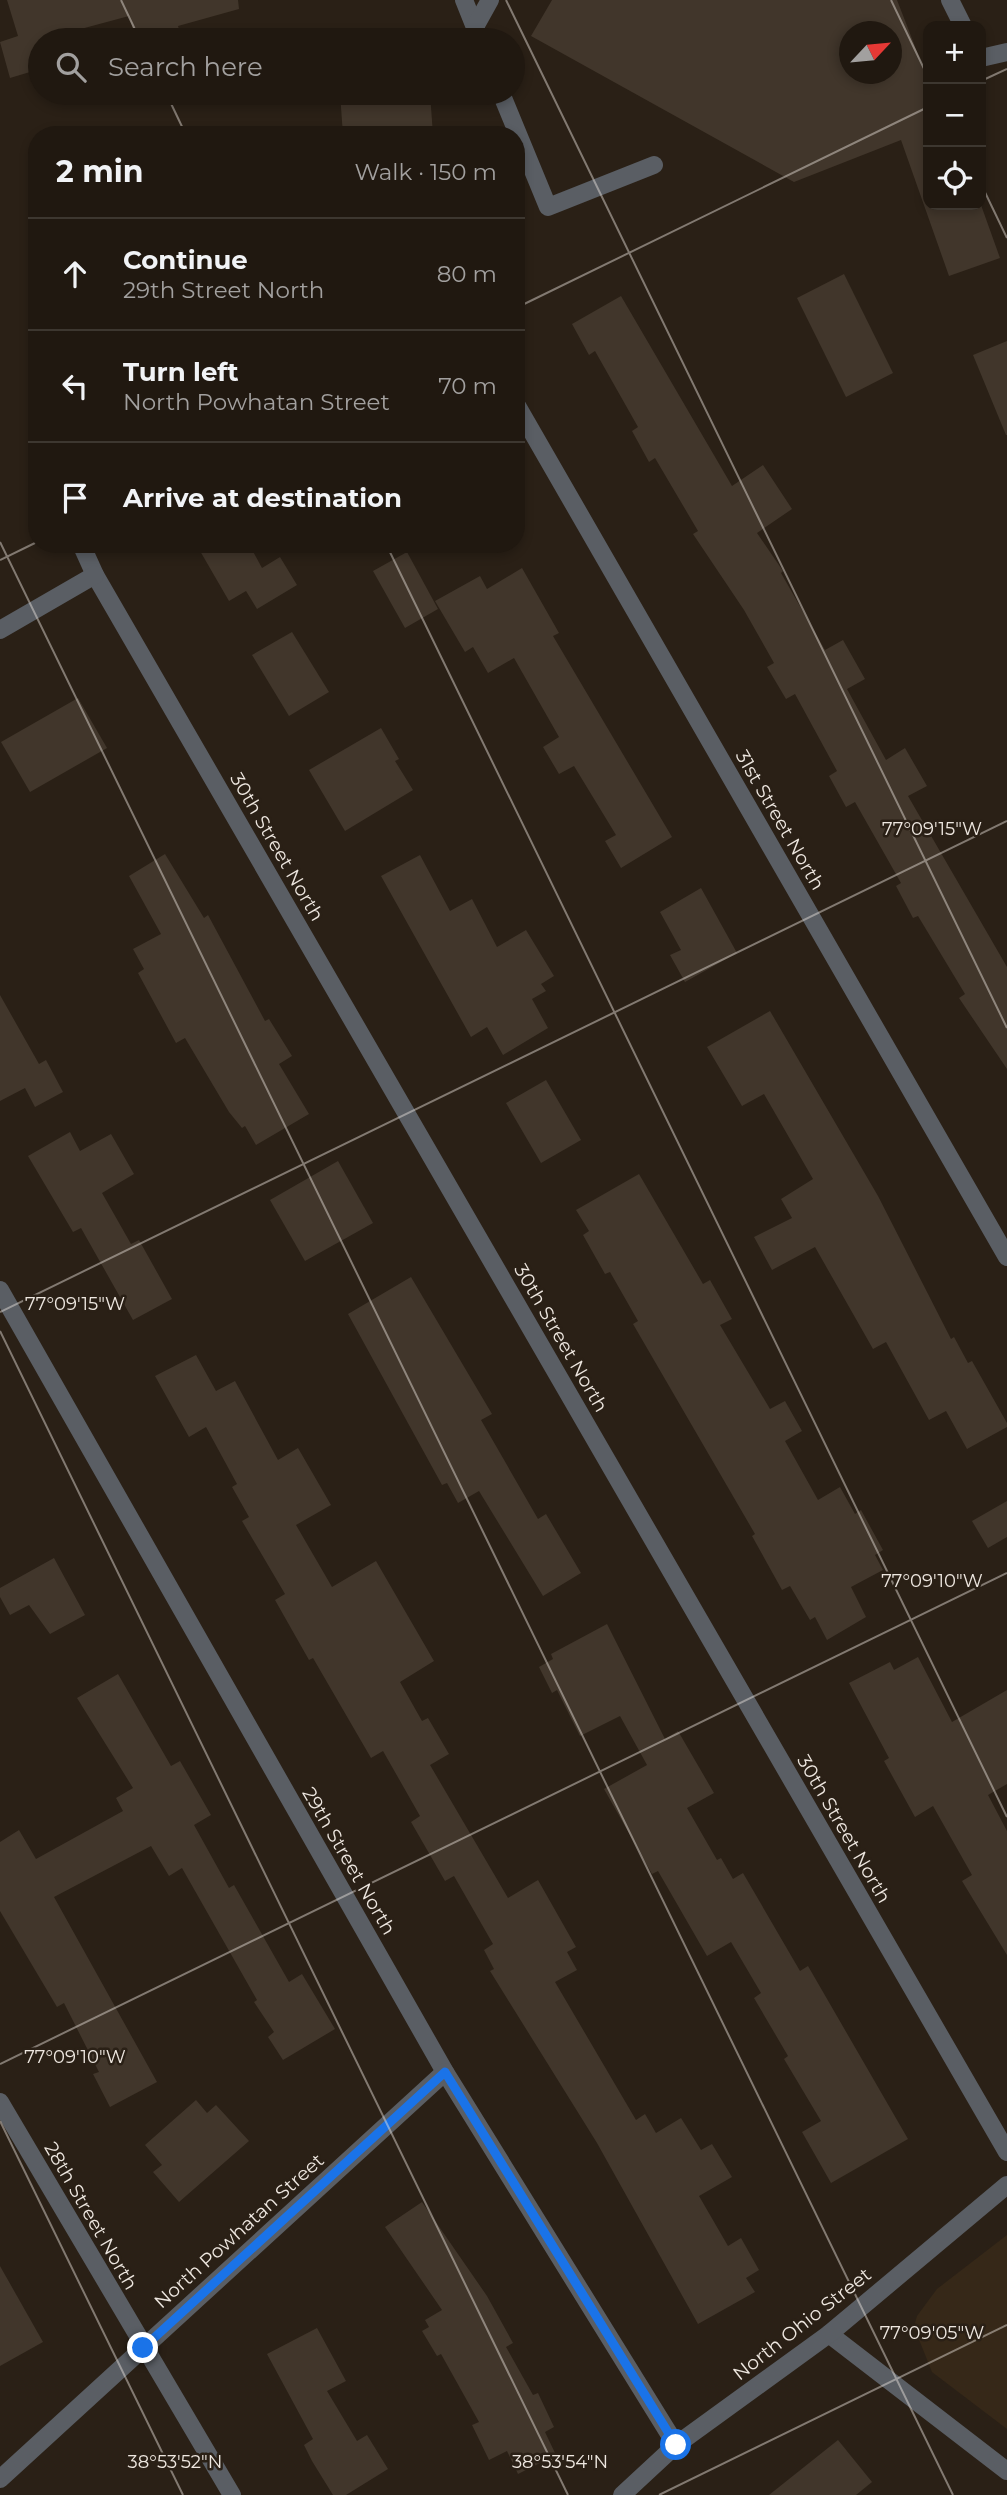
<!DOCTYPE html>
<meta charset="utf-8">
<style>
body{margin:0;font-family:Montserrat,sans-serif;background:#282119;color:#f1f3f6}
.controls{position:absolute;right:21px;top:21px;display:grid;overflow:hidden;border-radius:14px;box-shadow:0 4px 10px #0003}
.controls button{width:63px;height:63px;display:grid;place-items:center;padding:0;border:0;border-bottom:2px solid #3d3730;background:#201810;color:#f1f3f6;font:35px sans-serif}
.compass{position:absolute;left:839px;top:21px;width:63px;height:63px;border-radius:50%;background:#201810;box-shadow:0 4px 10px #0003;rotate:64deg}
.stop{position:absolute;width:21px;height:21px;margin:-16px;border:5px solid #1a73e8;border-radius:50%;background:#fff}
.stop.end{background:#1a73e8;border-color:#fff;box-shadow:0 2px 7px #0008}
.list{margin:0;padding:0;list-style:none}
h2{display:flex;justify-content:space-between;align-items:center;height:91px;margin:0;padding:0 28px;font-size:30px}
h2 small{font-size:23px;font-weight:400;color:#a2a09f}
.list li{display:grid;grid-template-columns:46px 1fr auto;gap:21px;align-items:center;box-sizing:border-box;height:112px;padding:0 28px;border-top:2px solid #3d3730}
.list b{display:block;font-size:26px;white-space:nowrap}
.list p{margin:0;font-size:23px;white-space:nowrap;color:#a2a09f}
.list em{font-size:23px;font-style:normal;color:#a2a09f}
.icon{flex:none;width:38px;height:38px;fill:none;stroke:currentColor;stroke-width:2;stroke-linecap:round;stroke-linejoin:round}
.map{position:relative;flex:none;width:1007px;height:2495px;overflow:hidden}
.search{position:absolute;background:#201810;box-shadow:0 4px 10px #0003;left:28px;top:28px;width:497px;height:77px;display:flex;align-items:center;gap:18px;box-sizing:border-box;padding:0 24px;border-radius:38px;color:#a2a09f;font-size:26px}
.panel{position:absolute;background:#201810;box-shadow:0 4px 10px #0003;left:28px;top:126px;width:497px;height:427px;border-radius:28px}
.map>svg:first-child{display:block}
</style>
<div class="map">
<svg width="1007" height="2495" viewBox="0 0 1007 2495">
<rect width="100%" height="100%" fill="#2a2016"/>
<path fill="#362818" d="M1007,2235v194l-75,-57 -18,-45 3,-11 20,-27z"/>
<g fill="#41362b" fill-rule="evenodd">
<path d="M7,0h231l1,9 -61,17 4,14h-46l-7,-24 -89,24v29l-30,9 -10,-36 18,-6z"/>
<path d="M552,0h345l31,80v125h53l19,53 -51,18 -48,-136 -107,42 -263,-146zM850,32h42v42h-42z"/>
<path d="M340,93h90l3,42h-90z"/>
<path d="M844,274l49,99 -47,24 -49,-99z"/>
<path d="M621,296l111,190 31,-21 29,44 -35,24 26,38 -2,2 44,77 18,-10 22,39 -18,10 39,71 19,-12 22,38 -19,10 99,171v102l-48,-71 6,-4 -47,-78 -5,2 -17,-32 5,-3 -46,-81 -9,5 -17,-31 8,-5 -42,-77 -9,5 -19,-32 7,-4 -30,-53 -51,-76 5,-3 -43,-73 -6,4 -17,-31 6,-4 -43,-76 -6,4 -17,-31z"/>
<path d="M1007,341v94h-1l-33,-80z"/>
<path d="M196,544h53l13,24 18,-11 17,28 -40,24 -11,-18 -17,10z"/>
<path d="M407,552l31,57 -33,19 -32,-57z"/>
<path d="M522,568l37,65 -6,3 119,201 -51,31 -16,-27 11,-6 -42,-69 -15,8 -16,-27 16,-10 -45,-79 -26,15 -15,-26 -8,5 -30,-51 45,-25 7,13z"/>
<path d="M292,632l37,60 -40,24 -37,-61z"/>
<path d="M78,698l29,50 -77,44 -29,-50z"/>
<path d="M381,728l18,31 -4,2 18,29 -68,41 -36,-61z"/>
<path d="M165,854l39,64 4,-3 57,106 4,-2 23,37 -13,8 30,50 -53,31 -11,-19 -3,2 -13,-16 -44,-74 -9,5 -38,-70 6,-4 -11,-20 28,-15 -32,-58z"/>
<path d="M420,855l30,56 22,-12 25,48 29,-17 28,46 -13,8 5,7 -14,8 16,29 -45,27 -16,-28 -16,10 -90,-161z"/>
<path d="M701,888l36,65 -52,29 -15,-27 11,-5 -21,-38z"/>
<path d="M0,995l39,69 7,-4 17,32 -28,15 -10,-19 -25,13z"/>
<path d="M770,1011l108,185 73,143 3,-2 14,26 4,-2 35,62v4l-40,22 -21,-38 -17,9 -43,-78 -13,7 -58,-102 -43,23 -18,-33 38,-19 -11,-19 32,-20 -49,-85 -22,12 -35,-59z"/>
<path d="M546,1080l35,60 -40,23 -35,-60z"/>
<path d="M70,1132l10,19 31,-17 23,40 -32,19 29,51 8,-4 33,59 -39,21 -52,-92 -8,4 -45,-76z"/>
<path d="M338,1161l35,62 -68,38 -35,-61z"/>
<path d="M639,1174l64,110 7,-4 22,39 -12,6 50,84 15,-8 17,30 -17,10 33,59 22,-13 15,27 6,-4 22,40 -8,5 8,15 -32,17 15,30 -39,23 -12,-23 -5,3 -20,-34 -8,4 -30,-54 3,-2 -122,-210 5,-3 -28,-49 -5,2 -22,-39 6,-4 -13,-21z"/>
<path d="M411,1277l81,137 -11,6 57,99 8,-5 35,59 -38,23 -64,-105 -21,12 -11,-20 -5,2 -94,-171z"/>
<path d="M196,1355l20,36 19,-10 43,79 20,-12 33,57 -35,20 36,62 44,-26 58,100 -34,21 22,39 6,-3 21,36 -19,11 78,133 30,-18 38,67 -9,5 10,18 -22,12 81,138 9,-6 11,19 25,-15 20,32 11,-6 20,33 -33,19 29,50 13,-8 18,32 -13,8 9,14 -57,32 -101,-181 -107,-172 4,-2 -10,-19 9,-6 -39,-68 -9,5 -34,-59 9,-6 -37,-65 -12,7 -58,-100 -4,2 -34,-60 10,-6 -43,-73 7,-4 -17,-30 5,-3 -31,-57 -17,10 -34,-61z"/>
<path d="M1007,1501v36l-19,11 -16,-27z"/>
<path d="M54,1558l31,57 -35,19 -21,-29 -19,10 -10,-18v-9z"/>
<path d="M607,1624l58,115 13,-8 36,62 -27,15 30,52 4,-2 12,21 10,-6 57,98 8,-5 100,173 -77,44 -29,-51 19,-11 -37,-62 4,-3 -34,-58 7,-5 -30,-51 -24,14 -49,-85 -6,3 -48,-85 43,-24 -27,-49 -40,20 -23,-46 -5,3 -13,-26 14,-8 -2,-5z"/>
<path d="M918,1657l34,65 55,-32v94l-19,11 19,36v124l-45,-74 10,-6 -39,-69 -18,11 -31,-56 5,-3 -40,-75 41,-21 4,8z"/>
<path d="M118,1674l53,92 9,-5 31,54 -17,10 35,63 5,-3 55,97 13,-8 33,55 -52,31 -15,-23 6,-5 -20,-30 3,-2 -75,-132 -13,8 -18,-30 -97,51 103,185 -47,25 -17,-33 6,-2 -35,-69 -7,4 -57,-96v-69l19,-12 17,29 87,-48 -7,-13 17,-10 -56,-90z"/>
<path d="M196,2100l11,13 9,-8 33,36 -70,61 -26,-30 9,-7 -17,-20z"/>
<path d="M422,2202l65,94 26,47 -7,4 27,48 5,-2 16,34 -9,5 11,23 -38,19 -11,-23 -18,9 -17,-35 7,-3 -38,-68 -4,2 -15,-25 7,-4 -4,-7 17,-10 -57,-83z"/>
<path d="M0,2266l43,76 -43,24z"/>
<path d="M317,2328l29,53 -19,10 30,50 10,-6 21,34 -42,26h-13l-21,-34 -8,-16 9,-6 -46,-85z"/>
<path d="M838,2440l34,42 -16,13h-87z"/>
</g>
<g fill="none" stroke-linecap="round" stroke-linejoin="round">
<g stroke="#5a5e64" stroke-width="18">
<path d="M464,0l16,40"/>
<path d="M950,0l13,26"/>
<path d="M475,27l15,-27"/>
<path d="M981,58l26,-6"/>
<path d="M501,93l47,114 106,-42"/>
<path d="M516,404l491,853"/>
<path d="M81,544l14,31 912,1577"/>
<path d="M0,630l95,-55"/>
<path d="M0,1290l445,782 231,373"/>
<path d="M0,2102l232,393"/>
<path d="M829,2334l178,137"/>
<path d="M0,2479l445,-407"/>
<path d="M622,2495l54,-50 153,-111 178,-149"/>
</g>
</g>
<g fill="none" stroke-linecap="round" stroke-linejoin="round">
<path stroke="#1a73e8" stroke-width="9" d="M143,2348l302,-276 231,373"/>
</g>
<path fill="none" stroke="#eee7e0" stroke-width="2" stroke-opacity="0.45" d="M121,0l19,40M506,0l501,1028M891,0l37,77M981,81l26,-12M166,93l20,42M981,184l26,54M516,308l412,-201M0,542l953,1953M386,544l621,1273M0,560l37,-18M0,1312l1007,-491M0,1331l568,1164M0,2064l1007,-491M0,2121l183,374M659,2495l348,-170"/>
<g text-anchor="middle" dominant-baseline="central" stroke-width="5" stroke-linejoin="round" paint-order="stroke">
<g font-size="19" fill="#eee7e0" stroke="#2a2016">
<text transform="translate(780 820) rotate(60)">31st Street North</text>
<text transform="translate(277 847) rotate(60)">30th Street North</text>
<text transform="translate(561 1338) rotate(60)">30th Street North</text>
<text transform="translate(844 1829) rotate(60)">30th Street North</text>
<text transform="translate(349 1861) rotate(60)">29th Street North</text>
<text transform="translate(91 2216) rotate(60)">28th Street North</text>
<text transform="translate(239 2231) rotate(-42)">North Powhatan Street</text>
<text transform="translate(802 2324) rotate(-38)">North Ohio Street</text>
</g>
</g>
<g font-size="18" text-anchor="middle" fill="#eee7e0" stroke="#2a2016" stroke-width="5" stroke-linejoin="round" paint-order="stroke">
<text x="932" y="835">77°09'15"W</text>
<text x="75" y="1310">77°09'15"W</text>
<text x="932" y="1587">77°09'10"W</text>
<text x="75" y="2063">77°09'10"W</text>
<text x="932" y="2339">77°09'05"W</text>
<text x="175" y="2468">38°53'52"N</text>
<text x="560" y="2468">38°53'54"N</text>
</g>
</svg>
<div class="controls">
<button>+</button>
<button>−</button>
<button><svg class="icon" aria-label="locate" viewBox="0 0 24 24"><circle cx="12" cy="12" r="6"/><path d="M12 2v4M12 18v4M2 12h4M18 12h4"/></svg></button>
</div>
<svg class="compass" viewBox="-18 -18 36 36"><path d="M0-13l5 13h-10z" fill="#e53935"/><path d="M0 13l5-13h-10z" fill="#a2a09f"/></svg>
<div class="stop" style="left:676px;top:2445px"></div>
<div class="stop end" style="left:143px;top:2348px"></div>
<div class="search"><svg class="icon" aria-label="search" viewBox="0 0 24 24"><circle cx="10" cy="10" r="6"/><path d="M15 15l6 6"/></svg>Search here</div>
<section class="panel">
<h2>2 min<small>Walk · 150 m</small></h2>
<ul class="list">
<li><svg class="icon" aria-label="ahead" viewBox="0 0 24 24"><path d="M12 20V5M6 11l6-6 6 6"/></svg><div><b>Continue</b><p>29th Street North</p></div><em>80 m</em></li>
<li><svg class="icon" aria-label="left" viewBox="0 0 24 24"><path d="M17 20v-9H6M10 6l-5 5 5 5"/></svg><div><b>Turn left</b><p>North Powhatan Street</p></div><em>70 m</em></li>
<li><svg class="icon" aria-label="arrive" viewBox="0 0 24 24"><path d="M6 21V4h12l-3 4 3 4H6"/></svg><div><b>Arrive at destination</b></div></li>
</ul>
</section>
</div>
